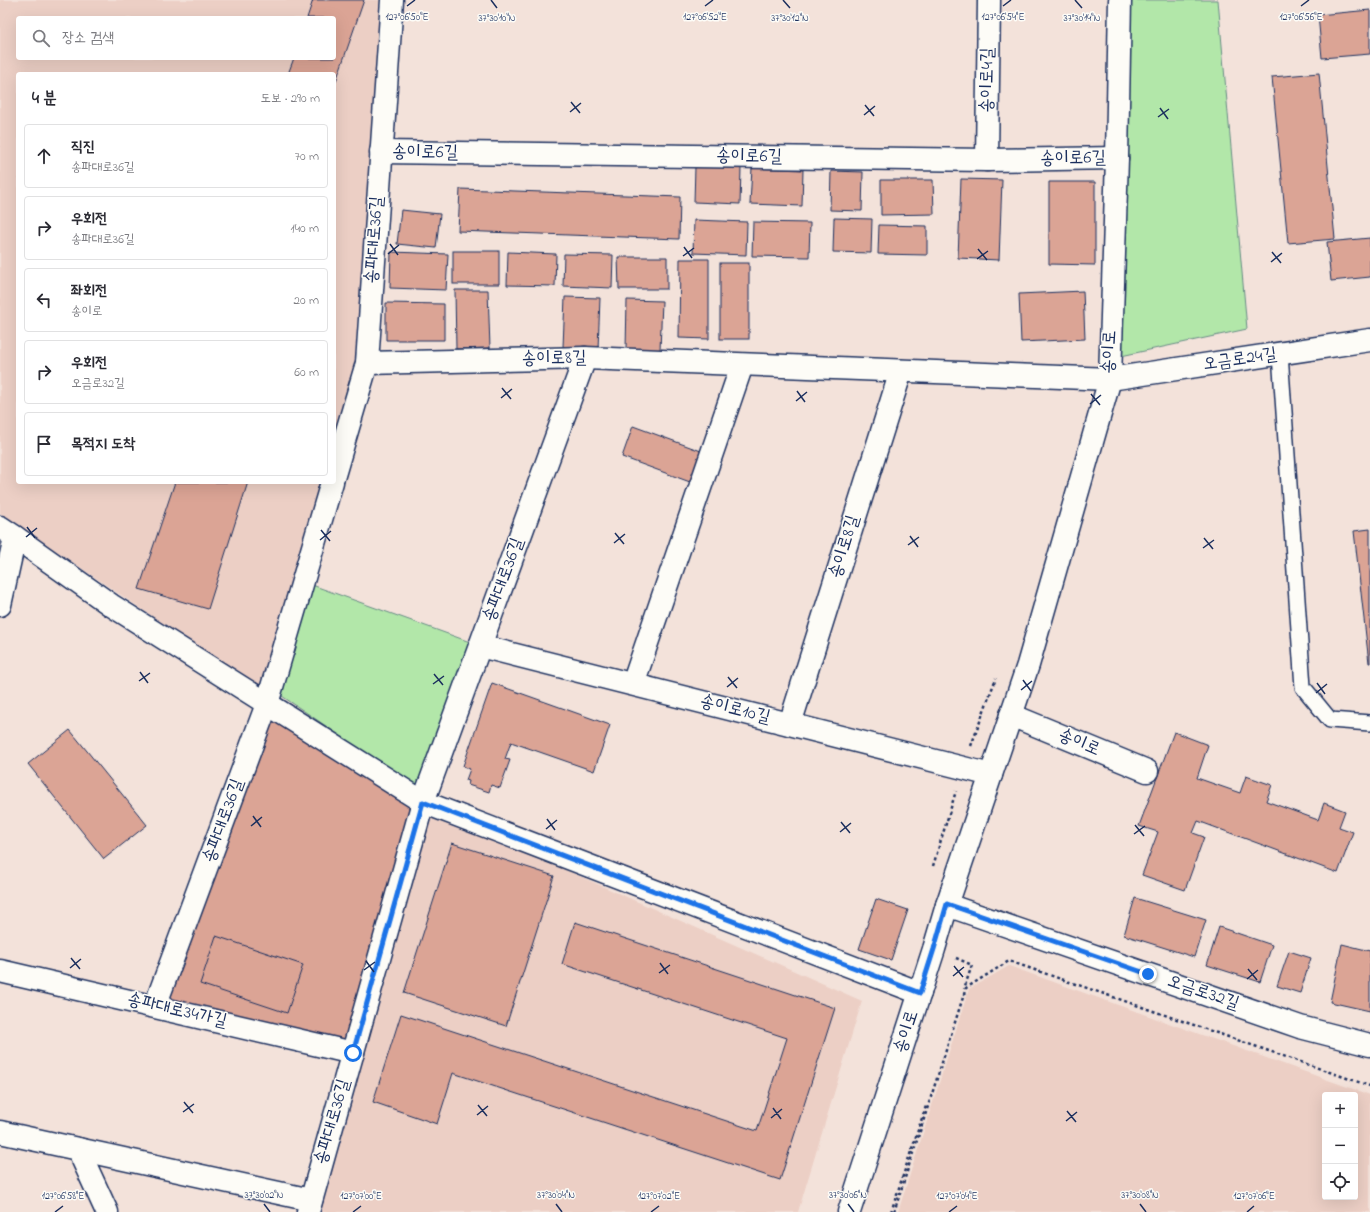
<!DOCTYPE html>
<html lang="ko">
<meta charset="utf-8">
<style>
body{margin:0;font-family:"Indie Flower","Poor Story",sans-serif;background:#f7f7f7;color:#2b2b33}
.controls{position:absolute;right:12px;bottom:12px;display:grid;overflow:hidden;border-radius:4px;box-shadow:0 4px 16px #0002}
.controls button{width:36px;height:36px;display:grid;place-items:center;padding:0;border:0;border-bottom:1px solid #e1e1e2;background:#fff;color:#2b2b33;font:20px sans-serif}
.stop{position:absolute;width:12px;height:12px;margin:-9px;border:3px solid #1a73e8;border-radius:50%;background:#fff}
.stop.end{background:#1a73e8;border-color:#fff;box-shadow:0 1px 4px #0008}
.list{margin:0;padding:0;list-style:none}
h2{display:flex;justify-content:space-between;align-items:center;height:52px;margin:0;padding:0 16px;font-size:17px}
h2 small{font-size:13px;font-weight:400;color:#7c7c81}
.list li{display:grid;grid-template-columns:26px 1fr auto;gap:12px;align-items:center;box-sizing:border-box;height:64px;margin:0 8px 8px;padding:0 8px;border:1px solid #e1e1e2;border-radius:4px}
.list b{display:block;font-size:15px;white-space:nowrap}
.list p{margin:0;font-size:13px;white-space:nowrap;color:#7c7c81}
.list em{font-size:13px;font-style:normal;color:#7c7c81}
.icon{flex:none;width:22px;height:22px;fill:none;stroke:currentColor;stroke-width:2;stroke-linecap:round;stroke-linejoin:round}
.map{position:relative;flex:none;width:1370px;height:1212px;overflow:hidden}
.search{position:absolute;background:#fff;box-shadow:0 4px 16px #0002;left:16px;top:16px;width:320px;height:44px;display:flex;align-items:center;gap:10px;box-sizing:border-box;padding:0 14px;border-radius:4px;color:#7c7c81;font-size:15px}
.panel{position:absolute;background:#fff;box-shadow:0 4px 16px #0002;left:16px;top:72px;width:320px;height:412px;border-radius:4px}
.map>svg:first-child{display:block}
</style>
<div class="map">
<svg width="1370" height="1212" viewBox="0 0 1370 1212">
<rect width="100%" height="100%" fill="#f3e2da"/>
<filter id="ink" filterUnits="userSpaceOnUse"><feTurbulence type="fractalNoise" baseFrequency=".025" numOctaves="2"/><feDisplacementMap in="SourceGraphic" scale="8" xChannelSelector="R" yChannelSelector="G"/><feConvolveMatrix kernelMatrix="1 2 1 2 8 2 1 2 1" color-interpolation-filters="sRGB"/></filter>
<g filter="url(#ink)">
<g fill="#eccfc5" fill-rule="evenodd">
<path d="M0,0h384l-24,362 -26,85v-373h-316v408h306l-63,208 -261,-177zM18,18h316v40h-316z"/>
<path d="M430,810l432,191 -64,211h-479z"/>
<path d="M1009,966l361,129v117h-472l71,-223zM1325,1095h30v102h-30z"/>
</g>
<g fill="#b2e7a9" stroke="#668b84">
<path d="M1129,0h89l29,329 -126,27z"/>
<path d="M312,585l158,57 -49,149 -142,-97z"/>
</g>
<g fill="#dba495" stroke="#1b2f5e">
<path d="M313,0h51l-30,87v-13h-46l6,-16h40v-40h-27z"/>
<path d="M1370,10v44l-48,4 -4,-43z"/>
<path d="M1319,73l16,166 -47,4 -16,-166z"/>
<path d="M695,167l46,1 -1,36 -46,-2z"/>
<path d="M752,168l51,2 -1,36 -52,-2z"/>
<path d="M831,171l32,1 -1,39 -32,-1z"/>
<path d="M961,179l41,1 -3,80 -41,-2z"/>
<path d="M881,180h52l1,34 -53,1z"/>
<path d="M1049,182h46v83l-46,-1z"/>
<path d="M460,189l220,8 -1,42 -221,-8z"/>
<path d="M401,210l39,4 -4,34 -39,-4z"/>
<path d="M834,218l38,1 -1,34 -38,-1z"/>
<path d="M694,220l53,2 -1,33 -53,-2z"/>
<path d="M753,222l57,1 -1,34 -57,-1z"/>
<path d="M879,225l48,1v29l-49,-1z"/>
<path d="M1370,238v39l-39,4 -4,-39z"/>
<rect x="453" y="251" width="46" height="33"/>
<path d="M391,252l57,2 -2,36 -56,-2z"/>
<path d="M508,252l48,2 -1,32 -48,-1z"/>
<path d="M564,254l49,1 -1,33 -49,-2z"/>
<path d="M618,257h49v32h-48z"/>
<path d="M680,259h29v80l-30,-1z"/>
<rect x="720" y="263" width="29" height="76"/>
<path d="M455,290h33l2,58 -34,1z"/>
<path d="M1083,291l2,48 -64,3 -2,-48z"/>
<path d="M565,297l35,1 -2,51 -35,-2z"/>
<path d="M627,300l35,1 -2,49 -34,-1z"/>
<path d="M386,303l58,1v36h-58z"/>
<path d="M633,426l68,25 -11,31 -68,-25z"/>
<path d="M175,482h73l-40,127 -69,-20z"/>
<path d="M1370,529v134h-1l-15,-132z"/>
<path d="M492,683l118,42 -16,46 -83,-29 -6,17 5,1 -10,28 -9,-3 -2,7 -21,-7 1,-4 -3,-1 4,-11 -7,-3z"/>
<path d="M271,717l143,90 -66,236 -181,-42z"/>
<path d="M70,730l77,95 -43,34 -76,-95z"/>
<path d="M1174,732l34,13 -11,33 43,15 6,-17 26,9 -6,16 52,19 6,-17 21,8 -6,16 14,5 -15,41 -140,-52 -5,12 11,4 -19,53 -43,-15 16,-43 -19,-6z"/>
<path d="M452,843l102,33 -48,150 -102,-33z"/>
<path d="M1135,898l71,22 -12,37 -70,-22z"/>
<path d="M876,899l32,11 -17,50 -32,-11z"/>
<path d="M575,922l260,86 -55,172 -327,-107 -16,51 -64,-22 28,-88 356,117 30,-93 -225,-74z"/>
<path d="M1219,927l53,18 -12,37 -53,-17z"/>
<path d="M216,936l87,29 -16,48 -87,-29z"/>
<path d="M1342,944l28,7v60l-40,-9z"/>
<path d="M1289,951l22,7 -11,35 -23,-7z"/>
</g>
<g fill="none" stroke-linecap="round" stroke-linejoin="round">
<g stroke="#1b2f5e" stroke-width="18">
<path id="service" d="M1280,354l23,333 27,33 40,3"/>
</g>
<g stroke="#1b2f5e" stroke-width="25">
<g id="minor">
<path d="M381,152l606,8 130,-2"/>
<path d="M987,160l2,-160"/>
<path d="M367,363l218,-5 525,21 260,-39"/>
<path d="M334,475l33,-112 25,-363"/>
<path d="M0,527l15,10 96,68 312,197 497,191"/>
<path d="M0,605l15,-68"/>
<path d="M480,646l511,129"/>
<path d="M633,684l109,-319"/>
<path d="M1011,715l136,56"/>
<path d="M790,724l111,-353"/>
<path d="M0,971l353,82"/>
<path d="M155,1006l112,-302 65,-222"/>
<path d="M0,1132l311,68"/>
<path d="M78,1149l29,63"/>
<path d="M308,1212l115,-410 162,-444"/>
</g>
</g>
<g stroke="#1b2f5e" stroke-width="25">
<g id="tertiary">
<path d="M947,905l353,122 70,18"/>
<path d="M849,1212l85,-263 13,-44 81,-240 82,-286 7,-221 3,-158"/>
</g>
</g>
<g stroke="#1b2f5e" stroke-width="2.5" stroke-dasharray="3 3" stroke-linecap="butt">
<path d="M971,746l25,-68"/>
<path d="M933,866l23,-75"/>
<path d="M956,958l16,7 -8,24"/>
<path d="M891,1212l35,-106"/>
<path d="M894,1212l72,-224 43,-27 361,125"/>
</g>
<use href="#service" stroke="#fdfcf7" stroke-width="15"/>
<use href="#minor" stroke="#fdfcf7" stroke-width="22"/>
<use href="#tertiary" stroke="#fdfcf7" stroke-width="22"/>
</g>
</g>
<g fill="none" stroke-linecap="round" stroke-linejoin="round" filter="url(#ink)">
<path stroke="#1a73e8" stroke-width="5" d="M353,1053l70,-251 497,191 14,-44 13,-45 201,70"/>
</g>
<path fill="none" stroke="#1b2f5e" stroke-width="1.5" d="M491,0l6,8M783,0l7,8M1075,0l7,8M407,6l8,-6M705,6l8,-6M1003,6l8,-6M1301,6l8,-6M571,102l9,11M865,105l9,11M1160,108l8,11M570,112l11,-9M864,115l11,-9M1158,117l11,-8M390,244l8,11M684,247l8,11M978,249l9,11M1272,252l9,11M388,254l11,-9M683,256l11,-8M977,259l11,-8M1271,262l11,-9M502,388l9,11M797,391l8,11M1091,394l9,11M501,398l11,-9M796,401l11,-9M1090,404l11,-9M27,527l8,11M321,530l9,11M615,533l9,11M910,536l8,11M26,537l11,-9M1204,538l9,11M320,540l11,-9M614,543l11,-9M908,545l11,-8M1203,548l11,-8M140,672l8,11M434,674l9,11M728,677l9,11M1023,680l8,11M139,681l11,-8M1317,683l8,11M433,684l11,-8M727,687l11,-9M1021,690l11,-9M1316,693l11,-9M253,816l8,11M547,819l8,11M841,822l9,11M1135,825l9,11M251,826l11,-9M546,829l11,-9M840,832l11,-9M1134,834l11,-8M71,958l9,11M366,961l8,11M660,963l8,11M954,966l9,11M70,968l11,-9M1248,969l9,11M364,970l11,-8M659,973l11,-8M953,976l11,-9M1247,979l11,-9M184,1102l9,11M478,1105l9,11M773,1108l8,11M1067,1111l9,11M183,1112l11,-8M477,1115l11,-9M771,1118l11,-9M1066,1121l11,-9M264,1204l6,8M556,1204l6,8M848,1204l6,8M1140,1204l6,8M55,1212l8,-6M353,1212l8,-6M651,1212l8,-6M949,1212l8,-6M1247,1212l7,-6"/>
<g text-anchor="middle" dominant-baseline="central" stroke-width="3" stroke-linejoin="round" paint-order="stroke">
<g font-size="18" fill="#1b2f5e" stroke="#fdfcf7">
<text transform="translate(988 80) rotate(-89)">송이로4길</text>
<text transform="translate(425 153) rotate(1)">송이로6길</text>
<text transform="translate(749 157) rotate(1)">송이로6길</text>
<text transform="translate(1073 159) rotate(-1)">송이로6길</text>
<text transform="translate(375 240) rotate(-86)">송파대로36길</text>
<text transform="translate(1110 352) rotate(-87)">송이로</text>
<text transform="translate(554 359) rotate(-1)">송이로8길</text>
<text transform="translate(1240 360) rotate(-8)">오금로24길</text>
<text transform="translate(845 547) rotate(-73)">송이로8길</text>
<text transform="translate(504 580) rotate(-70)">송파대로36길</text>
<text transform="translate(735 710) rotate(14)">송이로10길</text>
<text transform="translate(1079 743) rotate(23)">송이로</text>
<text transform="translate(224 821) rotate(-70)">송파대로36길</text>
<text transform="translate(1203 993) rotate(19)">오금로32길</text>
<text transform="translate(177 1011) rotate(13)">송파대로34가길</text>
<text transform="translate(907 1032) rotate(-72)">송이로</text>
<text transform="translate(333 1122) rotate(-74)">송파대로36길</text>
</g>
</g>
<g font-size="10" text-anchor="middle" fill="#1b2f5e" stroke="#fdfcf7" stroke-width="3" stroke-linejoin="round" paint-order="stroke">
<text x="407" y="20">127°06'50"E</text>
<text x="705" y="20">127°06'52"E</text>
<text x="1003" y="20">127°06'54"E</text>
<text x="1301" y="20">127°06'56"E</text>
<text x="497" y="21">37°30'10"N</text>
<text x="1082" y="21">37°30'14"N</text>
<text x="790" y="21">37°30'12"N</text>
<text x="264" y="1198">37°30'02"N</text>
<text x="556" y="1198">37°30'04"N</text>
<text x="848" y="1198">37°30'06"N</text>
<text x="1140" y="1198">37°30'08"N</text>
<text x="63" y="1199">127°06'58"E</text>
<text x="361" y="1199">127°07'00"E</text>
<text x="659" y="1199">127°07'02"E</text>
<text x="957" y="1199">127°07'04"E</text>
<text x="1254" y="1199">127°07'06"E</text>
</g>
</svg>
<div class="controls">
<button>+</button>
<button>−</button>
<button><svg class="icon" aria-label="locate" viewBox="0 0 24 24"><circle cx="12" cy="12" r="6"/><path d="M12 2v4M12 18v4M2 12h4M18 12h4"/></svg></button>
</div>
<div class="stop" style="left:353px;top:1053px"></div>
<div class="stop end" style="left:1148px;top:974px"></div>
<div class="search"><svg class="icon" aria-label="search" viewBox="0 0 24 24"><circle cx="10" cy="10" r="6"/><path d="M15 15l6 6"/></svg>장소 검색</div>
<section class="panel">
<h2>4 분<small>도보 · 290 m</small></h2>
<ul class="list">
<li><svg class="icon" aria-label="ahead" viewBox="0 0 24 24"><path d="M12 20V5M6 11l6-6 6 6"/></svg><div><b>직진</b><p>송파대로36길</p></div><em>70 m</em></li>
<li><svg class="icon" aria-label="right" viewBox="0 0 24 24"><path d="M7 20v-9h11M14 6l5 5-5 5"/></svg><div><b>우회전</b><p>송파대로36길</p></div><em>140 m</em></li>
<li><svg class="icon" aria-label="left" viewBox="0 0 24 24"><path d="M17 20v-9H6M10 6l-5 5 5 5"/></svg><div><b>좌회전</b><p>송이로</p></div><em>20 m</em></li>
<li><svg class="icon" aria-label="right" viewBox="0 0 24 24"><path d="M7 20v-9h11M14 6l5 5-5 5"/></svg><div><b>우회전</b><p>오금로32길</p></div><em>60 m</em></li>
<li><svg class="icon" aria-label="arrive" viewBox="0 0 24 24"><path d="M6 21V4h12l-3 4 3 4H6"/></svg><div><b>목적지 도착</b></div></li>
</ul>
</section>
</div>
